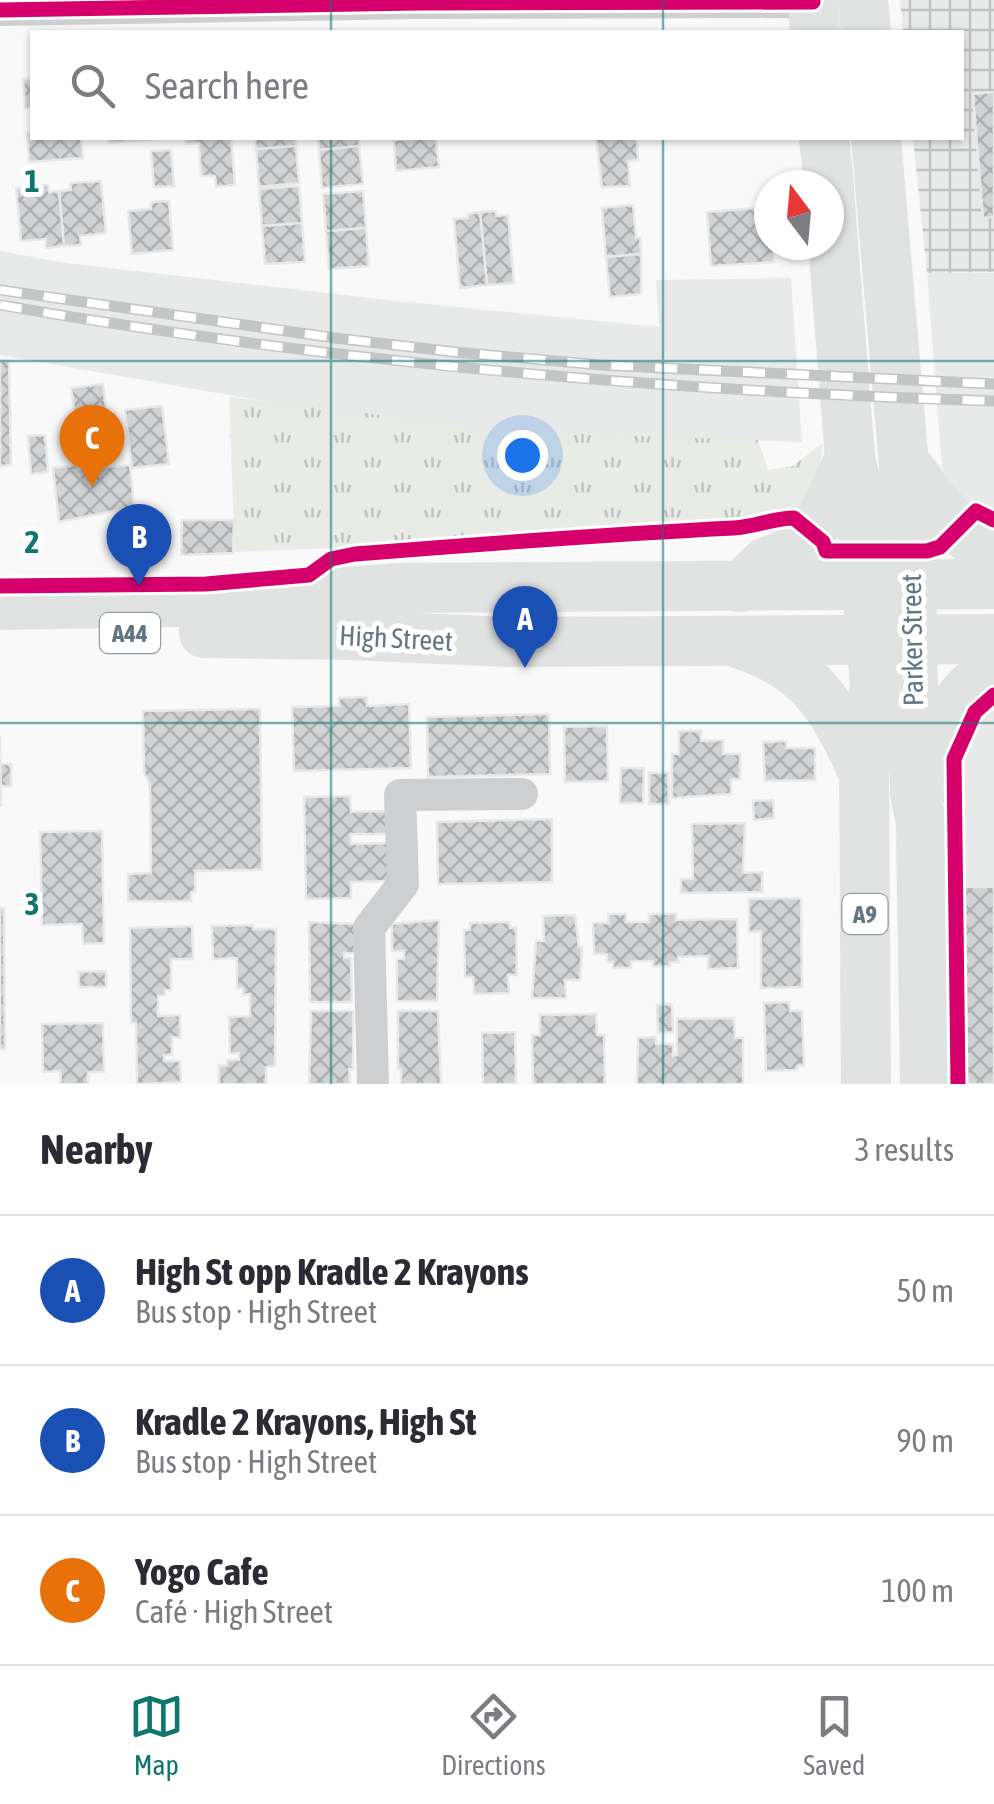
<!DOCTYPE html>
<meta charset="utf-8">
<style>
body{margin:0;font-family:"Asap Condensed",sans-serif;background:#f7f7f7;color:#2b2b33}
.compass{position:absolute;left:754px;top:170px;width:90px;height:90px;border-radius:50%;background:#fff;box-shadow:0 2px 8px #0004;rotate:344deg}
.you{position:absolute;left:522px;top:455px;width:35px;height:35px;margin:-25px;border:8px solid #fff;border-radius:50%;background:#1a73e8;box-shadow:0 0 0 15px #1a73e833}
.badge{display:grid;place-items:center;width:65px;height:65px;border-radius:50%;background:#0f766e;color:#fff;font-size:32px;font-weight:700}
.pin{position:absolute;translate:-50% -82px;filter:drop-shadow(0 2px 5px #0008)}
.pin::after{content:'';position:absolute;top:52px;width:35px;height:30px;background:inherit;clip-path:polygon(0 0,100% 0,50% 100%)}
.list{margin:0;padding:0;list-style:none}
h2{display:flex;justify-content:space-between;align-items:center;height:130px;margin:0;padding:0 40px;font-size:42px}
h2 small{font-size:32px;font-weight:400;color:#7c7c81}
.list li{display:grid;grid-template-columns:65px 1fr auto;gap:30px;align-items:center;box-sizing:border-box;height:150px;padding:0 40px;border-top:2px solid #e1e1e2}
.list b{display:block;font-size:38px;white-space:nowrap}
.list p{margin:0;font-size:32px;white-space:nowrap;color:#7c7c81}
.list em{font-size:32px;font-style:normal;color:#7c7c81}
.icon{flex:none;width:55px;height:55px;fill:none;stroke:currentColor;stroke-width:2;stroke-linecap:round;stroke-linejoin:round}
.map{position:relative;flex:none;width:994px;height:1084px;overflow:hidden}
.search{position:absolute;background:#fff;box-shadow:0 2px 8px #0004;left:30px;right:30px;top:30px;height:110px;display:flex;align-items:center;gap:25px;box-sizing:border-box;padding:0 35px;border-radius:0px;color:#7c7c81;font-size:38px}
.sheet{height:580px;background:#fff}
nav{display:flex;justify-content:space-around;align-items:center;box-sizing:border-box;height:140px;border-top:2px solid #e1e1e2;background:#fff;font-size:28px;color:#7c7c81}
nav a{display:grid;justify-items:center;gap:5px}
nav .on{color:#0f766e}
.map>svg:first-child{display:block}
</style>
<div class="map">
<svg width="994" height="1084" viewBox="0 0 994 1084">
<defs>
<pattern id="industrial-grid" width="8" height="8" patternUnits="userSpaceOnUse" patternTransform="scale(2.5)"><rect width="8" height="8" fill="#e8e9e9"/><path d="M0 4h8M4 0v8" fill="none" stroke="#c0c1c2"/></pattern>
<pattern id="grass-tufts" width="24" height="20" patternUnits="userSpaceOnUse" patternTransform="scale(2.5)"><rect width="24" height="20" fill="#e8ebe6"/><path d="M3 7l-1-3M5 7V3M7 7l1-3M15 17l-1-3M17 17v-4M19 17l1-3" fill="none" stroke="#c0c3c0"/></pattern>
<pattern id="building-cross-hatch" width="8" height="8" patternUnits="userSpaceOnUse" patternTransform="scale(2.5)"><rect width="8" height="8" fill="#d0d2d3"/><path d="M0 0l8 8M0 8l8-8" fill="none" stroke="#acafb1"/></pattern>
</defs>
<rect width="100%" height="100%" fill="#f9f9f9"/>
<g fill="#e8e9e9">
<path d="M0,251l66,12 322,37 271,27 -3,-47 135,-2 11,164 -278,-10 -220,-24 -304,-53z"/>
<path d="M927,273h67v252l-32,-25 -20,-32z"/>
<path d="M994,708v376h-34l-3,-324 19,-34z"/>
</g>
<path fill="url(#industrial-grid)" d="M900,0h94v272l-67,1 -14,-135h49v-106h-59z"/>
<path fill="url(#grass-tufts)" d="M229,397l295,35 234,8 10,30 25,-4 29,-23c1,27 -11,49 -22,72h-23l-35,13 -277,15 -230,9z"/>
<g fill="url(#building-cross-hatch)" stroke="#e8e8e8" stroke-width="2.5">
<path d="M23,79h9v40l-1,-11h-6z"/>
<path d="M994,92v136l-1,-11 -10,1 -10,-124z"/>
<path d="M27,133h5v5h49l2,20 -54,4z"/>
<path d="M108,138h50v1l-49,4z"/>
<path d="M185,138h46l4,47 -19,2 -1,-11h-14l-2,-33 -13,1z"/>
<path d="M255,138h40l1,8 -40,3z"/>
<path d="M318,138h41v8l-40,4z"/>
<path d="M436,138l3,29 -43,4 -2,-31z"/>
<path d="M596,138h41l1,22 -10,1 2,25 -28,1z"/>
<path d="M296,146l3,37 -40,4 -3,-38z"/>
<path d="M359,146l4,38 -41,4 -3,-38z"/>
<path d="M171,150l3,36 -20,1 -3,-36z"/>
<path d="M101,181l5,52 -26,3 1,9 -17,1 -5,-55 12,-1 -1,-7z"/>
<path d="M48,185l1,7 10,-1 5,55 -18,2v-9l-25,2 -5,-53z"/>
<path d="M299,186l3,37 -40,3 -3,-37z"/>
<path d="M363,191l3,37 -40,3 -3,-37z"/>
<path d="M169,201l4,49 -41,4 -4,-43 23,-2v-7z"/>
<path d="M633,205l3,33h4l1,16 -35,3 -4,-49z"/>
<path d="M769,207v38h4l1,17 -63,4 -4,-54z"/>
<path d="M495,211l1,5 12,-1 6,68 -27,2 -7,-73z"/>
<path d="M480,212l7,73 -27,3 -6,-69 14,-1v-4z"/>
<path d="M302,223l3,39 -40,2 -3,-38z"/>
<path d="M366,228l3,38 -40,3 -3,-38z"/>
<path d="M641,254v40l-31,3 -4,-40z"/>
<path d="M0,361h9l2,104 -11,1z"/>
<path d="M103,384l4,33 -31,4 -5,-33z"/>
<path d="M162,406l7,58 -37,4 -7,-58z"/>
<path d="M109,433l3,26 -27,3 -2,-26z"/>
<path d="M45,435l3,37 -17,2 -3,-38z"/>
<path d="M77,465v5l53,-5 4,42 -75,15 -6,-54z"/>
<path d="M182,520h52l-1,33 -52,2z"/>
<path d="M367,697v9l42,-2 2,64 -117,3 -2,-64 47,-1v-8z"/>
<path d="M260,709l2,161 -67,1v21h-4v9h-63v-27l23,-1 -1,-89 -6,-11 -1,-62z"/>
<path d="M549,714l1,60 -122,3 -1,-60z"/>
<path d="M607,726l1,55 -43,1 -1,-55z"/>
<path d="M679,731h22v10l22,-1v14h17v25h-9v15l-59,4v-44h7z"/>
<path d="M0,736v28h11v22h-10v21z"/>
<path d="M786,741v7h29v32l-50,1 -2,-39z"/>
<path d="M621,768h23l-1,35h-23z"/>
<path d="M649,773h19l1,31h-20z"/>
<path d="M350,796l1,16 38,-1v23h-38v10l38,-1 1,38 -39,1v16l-45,1 -2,-102z"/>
<path d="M773,800l1,18 -20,2 -1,-19z"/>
<path d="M552,819v63l-114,2 -1,-62z"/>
<path d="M745,823l-2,50 19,-1v20l-81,1v-14h12l-1,-55z"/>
<path d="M102,831l2,112 -21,1 -1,-20 -40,1 -2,-93z"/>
<path d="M962,887h32v197h-31z"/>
<path d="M801,898l1,89 -41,1v-57l-12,1v-33z"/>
<path d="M0,908h4l1,141h-5z"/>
<path d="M608,914h18v8h23v-8h27v6l61,-1 1,49 -30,1v-13l-30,1 1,5h-9v4h-17v-5h-22v7h-18v-6h-6v-8h-13l-1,-31h16z"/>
<path d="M575,915l4,32h3l-2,33h-15l1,18h-34l4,-57h8l-1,-25z"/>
<path d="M439,920l-2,81h-40v-42h7v-8h-12v-27z"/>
<path d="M309,922l46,2v29h-11v5h7l1,44h-42z"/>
<path d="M510,922v6l6,-1 1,48h-9l1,18 -35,1 -1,-17h-8l-1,-47h6v-7z"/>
<path d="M253,925v4h23l-1,137 -9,1v17h-47v-19l8,1v-6h12v-7h-9l-1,-36 21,-1v-22l-7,1v-7h-6v-30l-24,1 -1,-33z"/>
<path d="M192,926l1,33h-22v31h-6v5l-7,1v20l22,-1v23l-8,-1v18h-8v6h16l1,21 -44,2 -1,-61h-5l-1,-95z"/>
<path d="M106,971v16h-27v-15z"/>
<path d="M789,1002l1,9h12l2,55h-7v4l-31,1 -2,-68z"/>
<path d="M672,1004l1,28 -15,1 -1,-28z"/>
<path d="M311,1011h42v58h-4l1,15h-41z"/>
<path d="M398,1011h40l3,73h-40v-15h-3z"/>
<path d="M596,1014l1,21h7l1,49h-72l-1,-49h8v-20z"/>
<path d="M734,1018l1,20h8v46h-106l1,-46 18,-1v7h17v12l4,-1v-36z"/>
<path d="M103,1023l1,49h-16v12h-27l-1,-13 -17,1 -1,-48z"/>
<path d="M515,1032l1,52h-33l-1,-51z"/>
</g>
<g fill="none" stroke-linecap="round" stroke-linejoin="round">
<g stroke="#cecfd0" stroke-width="32">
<path d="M0,10l418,-7 395,-1"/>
<path d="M373,1084l-4,-156 34,-44 -3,-89 122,-1"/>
</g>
<g stroke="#e1e2e2" stroke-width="50">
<path d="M813,0l2,32"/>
<path d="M863,0l3,32"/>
<path d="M824,138l5,47"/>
<path d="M876,138l34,398 5,257 6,30 4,261"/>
<path d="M829,191l21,267 10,40 15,188 -11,88 2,310"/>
<path d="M904,461c26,34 51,73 90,95"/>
<path d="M740,587l26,-25 20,-7 25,-23 12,-16 27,-58"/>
<path d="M0,605l229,-4 171,-13 594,-4"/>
<path d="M204,633l147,2 155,7 488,-3"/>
<path d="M743,645c71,23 92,66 121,129"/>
<path d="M930,782c12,-48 17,-86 64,-112"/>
</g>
<g stroke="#c3c5c6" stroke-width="11">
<g id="rail">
<path d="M0,290l335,48 120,14 146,13 393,19"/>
<path d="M0,305c329,57 660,86 994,96"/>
</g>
</g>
<use href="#rail" stroke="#fff" stroke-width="8" stroke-dasharray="22" stroke-linecap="butt"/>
<g stroke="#fff" stroke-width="21">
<g id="cycleway">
<path d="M0,10l418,-7 395,-1"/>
<path d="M0,586l206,-2 103,-9 22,-16 24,-5c127,-10 252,-20 379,-26 21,-1 39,-10 60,-10l29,24 3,9h101l13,-4 36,-36 18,9"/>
<path d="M958,1084l-4,-325 21,-47 19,-17"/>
</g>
</g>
<use href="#cycleway" stroke="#d6006c" stroke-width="15"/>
</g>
<path fill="none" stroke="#0f766e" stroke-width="2.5" stroke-opacity="0.55" d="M331,0v32M663,0v32M331,138v946M663,138v946M0,361h994M0,723h994"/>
<g text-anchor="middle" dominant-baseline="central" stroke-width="10" stroke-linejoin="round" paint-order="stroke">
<g fill="#fff" stroke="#939fa8" stroke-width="2.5">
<rect x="100" y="613" width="60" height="40" rx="8"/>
<rect x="842.5" y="894" width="45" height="40" rx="8"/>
</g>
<g font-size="25" font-weight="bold" fill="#657683">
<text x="130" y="633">A44</text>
<text x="865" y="914">A9</text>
</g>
<g font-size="28" fill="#657683" stroke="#fff">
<text transform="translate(396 638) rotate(3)">High Street</text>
<text transform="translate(912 640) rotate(-91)">Parker Street</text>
</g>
</g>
<g font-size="32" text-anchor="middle" font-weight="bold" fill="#0f766e" stroke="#fff" stroke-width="10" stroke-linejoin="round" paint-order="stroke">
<text x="32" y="192">1</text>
<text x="32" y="553">2</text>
<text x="32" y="915">3</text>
</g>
</svg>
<svg class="compass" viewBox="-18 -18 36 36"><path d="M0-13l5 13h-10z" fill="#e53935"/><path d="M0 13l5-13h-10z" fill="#7c7c81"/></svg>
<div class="you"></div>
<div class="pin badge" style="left:525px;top:668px;background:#1a4fb4">A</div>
<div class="pin badge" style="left:139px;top:586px;background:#1a4fb4">B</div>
<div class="pin badge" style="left:92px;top:487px;background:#e8710a">C</div>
<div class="search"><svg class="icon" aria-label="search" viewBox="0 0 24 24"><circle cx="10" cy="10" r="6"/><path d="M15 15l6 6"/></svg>Search here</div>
</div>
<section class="sheet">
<h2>Nearby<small>3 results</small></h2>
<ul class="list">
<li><span class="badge" style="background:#1a4fb4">A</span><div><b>High St opp Kradle 2 Krayons</b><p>Bus stop · High Street</p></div><em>50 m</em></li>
<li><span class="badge" style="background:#1a4fb4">B</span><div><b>Kradle 2 Krayons, High St</b><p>Bus stop · High Street</p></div><em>90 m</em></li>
<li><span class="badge" style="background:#e8710a">C</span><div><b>Yogo Cafe</b><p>Café · High Street</p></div><em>100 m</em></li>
</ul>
</section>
<nav>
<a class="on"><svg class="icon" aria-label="map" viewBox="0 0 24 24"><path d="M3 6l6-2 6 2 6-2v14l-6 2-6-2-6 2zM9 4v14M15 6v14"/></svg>Map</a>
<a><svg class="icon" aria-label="directions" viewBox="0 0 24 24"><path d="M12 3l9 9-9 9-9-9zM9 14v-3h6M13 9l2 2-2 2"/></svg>Directions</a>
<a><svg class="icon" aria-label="saved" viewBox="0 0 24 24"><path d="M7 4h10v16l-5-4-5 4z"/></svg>Saved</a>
</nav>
